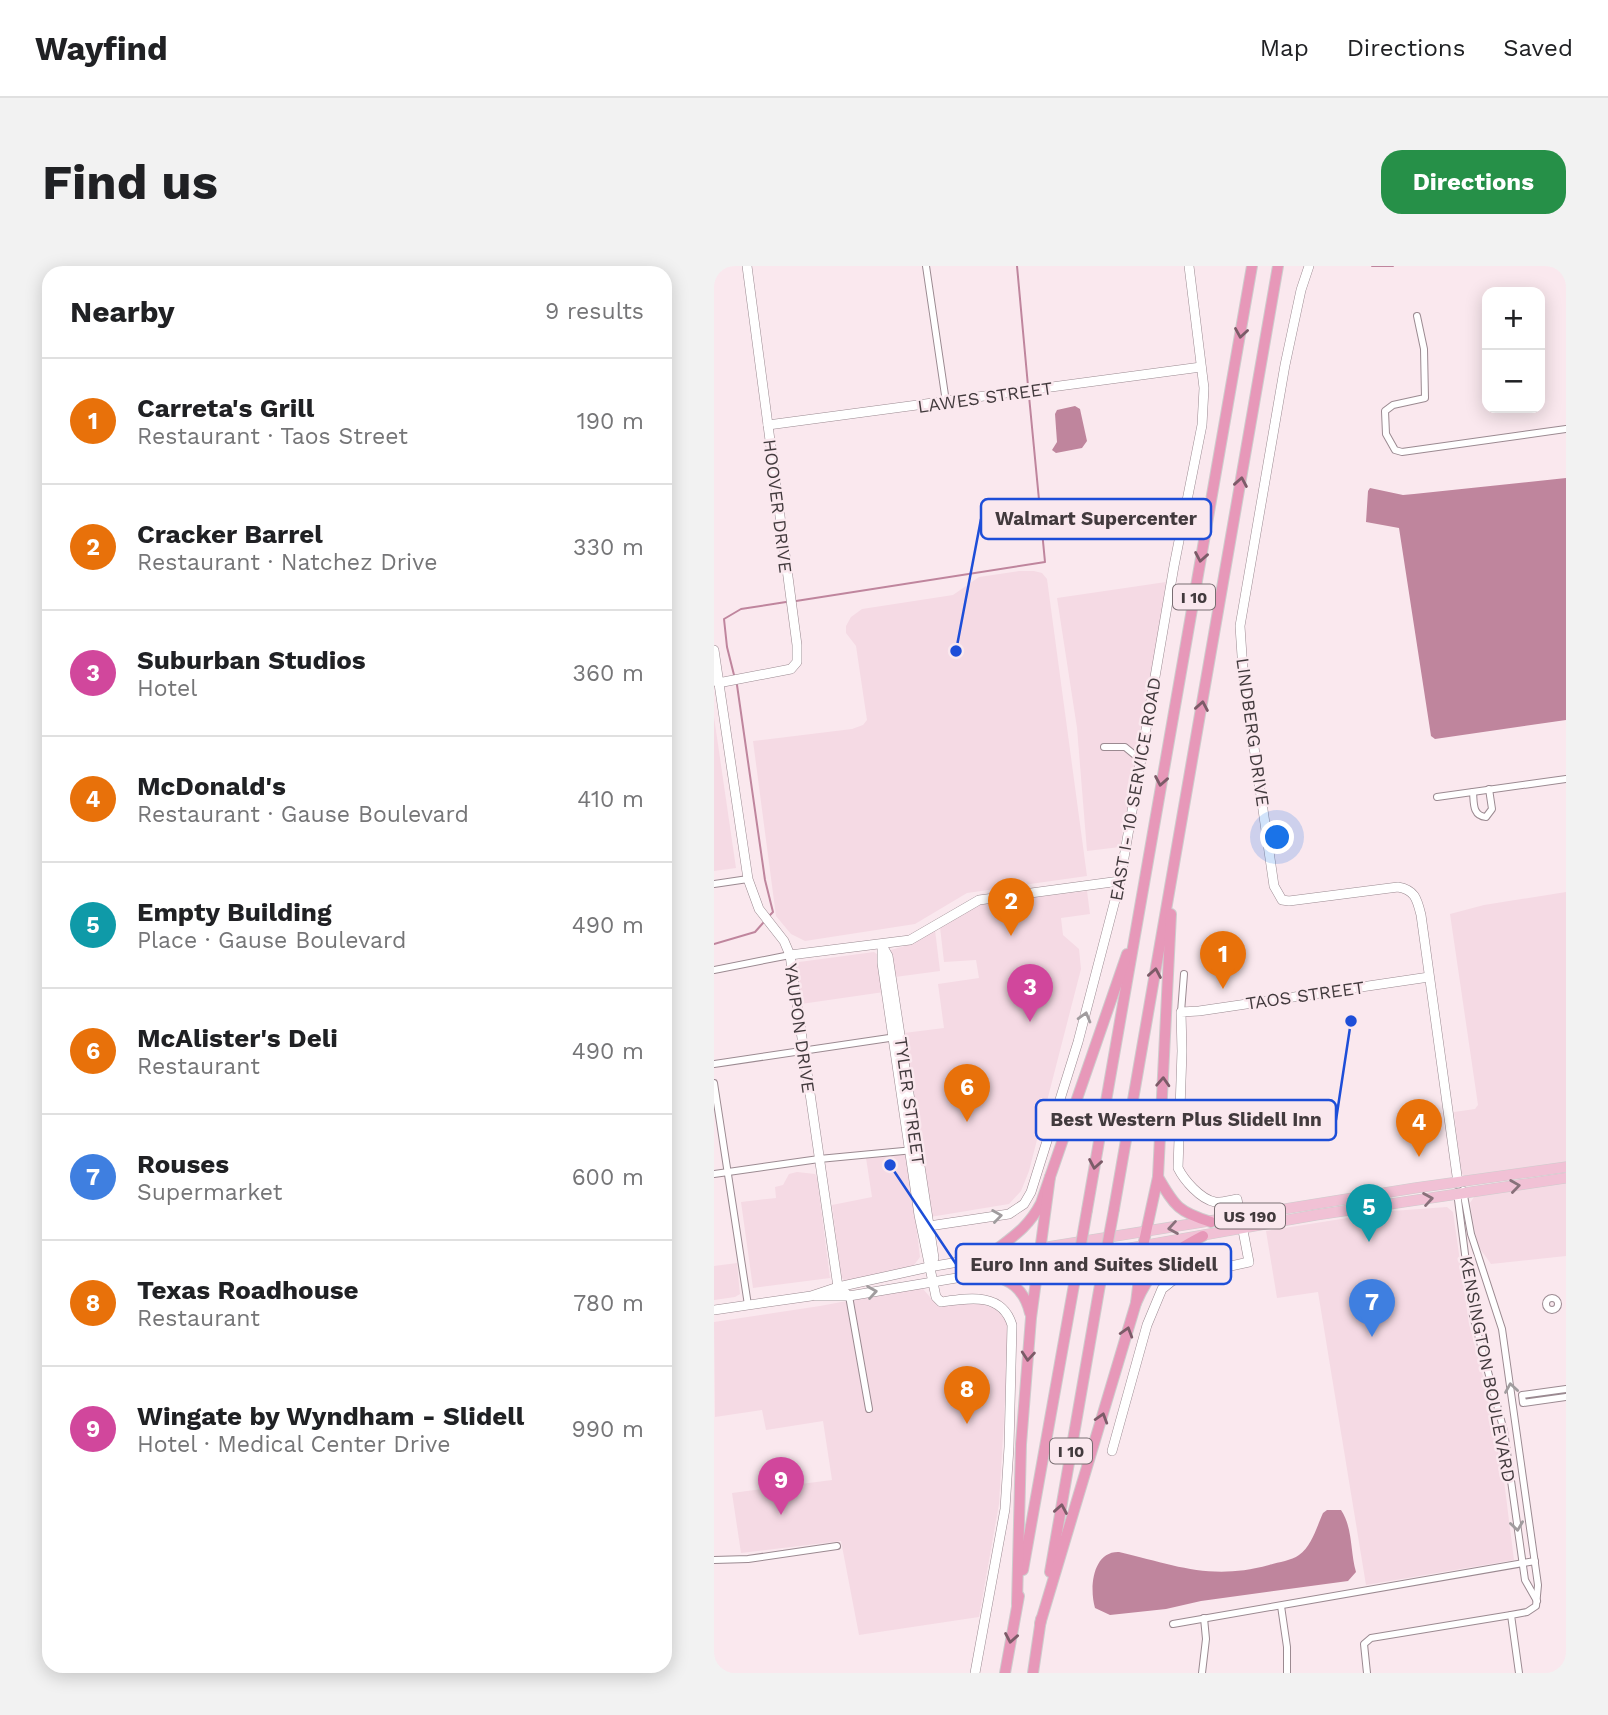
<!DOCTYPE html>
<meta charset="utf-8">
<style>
body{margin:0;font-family:"Work Sans",sans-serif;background:#f2f2f2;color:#202124}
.controls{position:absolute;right:21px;top:21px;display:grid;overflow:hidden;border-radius:14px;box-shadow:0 4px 18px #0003}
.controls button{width:63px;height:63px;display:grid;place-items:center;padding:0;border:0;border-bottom:2px solid #e0e0e0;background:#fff;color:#202124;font:35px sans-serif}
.you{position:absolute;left:564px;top:572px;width:24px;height:24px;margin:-18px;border:5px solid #fff;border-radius:50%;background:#1a73e8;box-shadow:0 0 0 10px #1a73e833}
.badge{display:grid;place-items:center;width:46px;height:46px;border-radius:50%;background:#269048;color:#fff;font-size:23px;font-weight:700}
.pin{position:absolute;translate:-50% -58px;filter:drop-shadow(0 2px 4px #0008)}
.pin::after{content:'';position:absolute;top:37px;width:24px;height:21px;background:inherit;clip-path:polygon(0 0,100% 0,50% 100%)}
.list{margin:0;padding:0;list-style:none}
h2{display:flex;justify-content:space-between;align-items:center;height:91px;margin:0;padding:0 28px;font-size:30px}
h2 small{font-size:23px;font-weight:400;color:#757577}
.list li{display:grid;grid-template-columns:46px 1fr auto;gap:21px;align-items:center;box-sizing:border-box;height:126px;padding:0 28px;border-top:2px solid #e0e0e0}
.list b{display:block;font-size:26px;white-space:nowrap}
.list p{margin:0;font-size:23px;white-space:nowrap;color:#757577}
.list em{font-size:23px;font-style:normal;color:#757577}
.map{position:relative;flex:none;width:852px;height:1407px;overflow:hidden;border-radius:21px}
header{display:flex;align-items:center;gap:42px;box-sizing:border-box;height:98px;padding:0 35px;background:#fff;border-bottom:2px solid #e0e0e0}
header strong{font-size:33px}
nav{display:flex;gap:38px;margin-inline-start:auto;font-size:24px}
.intro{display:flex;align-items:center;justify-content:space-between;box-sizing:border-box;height:168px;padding:0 42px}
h1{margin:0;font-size:49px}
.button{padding:18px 32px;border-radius:21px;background:#269048;color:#fff;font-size:24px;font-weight:700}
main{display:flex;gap:42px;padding:0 42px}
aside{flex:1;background:#fff;border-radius:21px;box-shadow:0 4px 18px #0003}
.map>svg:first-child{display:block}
</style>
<header>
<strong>Wayfind</strong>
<nav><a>Map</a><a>Directions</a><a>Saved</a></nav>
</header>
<div class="intro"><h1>Find us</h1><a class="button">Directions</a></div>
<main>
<aside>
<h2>Nearby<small>9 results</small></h2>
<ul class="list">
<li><span class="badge" style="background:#e8710a">1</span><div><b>Carreta's Grill</b><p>Restaurant · Taos Street</p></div><em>190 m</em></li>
<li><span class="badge" style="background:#e8710a">2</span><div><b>Cracker Barrel</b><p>Restaurant · Natchez Drive</p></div><em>330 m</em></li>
<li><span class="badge" style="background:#d1479c">3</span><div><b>Suburban Studios</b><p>Hotel</p></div><em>360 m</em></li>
<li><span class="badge" style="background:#e8710a">4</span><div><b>McDonald's</b><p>Restaurant · Gause Boulevard</p></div><em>410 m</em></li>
<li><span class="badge" style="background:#0f9aa8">5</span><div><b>Empty Building</b><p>Place · Gause Boulevard</p></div><em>490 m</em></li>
<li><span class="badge" style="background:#e8710a">6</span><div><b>McAlister's Deli</b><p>Restaurant</p></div><em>490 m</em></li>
<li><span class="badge" style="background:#3f7fe0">7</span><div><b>Rouses</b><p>Supermarket</p></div><em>600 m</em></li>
<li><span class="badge" style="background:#e8710a">8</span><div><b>Texas Roadhouse</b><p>Restaurant</p></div><em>780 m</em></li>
<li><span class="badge" style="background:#d1479c">9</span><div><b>Wingate by Wyndham - Slidell</b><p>Hotel · Medical Center Drive</p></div><em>990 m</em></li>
</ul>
</aside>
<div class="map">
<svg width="852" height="1407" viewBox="0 0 852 1407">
<rect width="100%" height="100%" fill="#fae8ee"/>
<g fill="#f5dae4">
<path d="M305,305h15l8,2 5,6 40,297 -120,17 -52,31 -110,17 -14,-7 -15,-18 -23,-175 99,-12 11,-4 4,-5 -11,-74 -10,-13v-7l5,-9 11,-8 91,-14 26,-18z"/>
<path d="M452,316l-14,93 -32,172 -33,4 -10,-123 -20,-130z"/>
<path d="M0,451l22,151 -22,3z"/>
<path d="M373,625l3,23 -29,4 2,17 16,14 2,20 -52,202 -8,20 -12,13 -79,13 -4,-26 1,-11 -23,-147 40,-5 -6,-44 41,-6 -3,-18 -32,2 -4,-35 37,-23z"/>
<path d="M852,626v271l-101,14 -4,-4 -7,-61 21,-3 3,-4 -28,-191 34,-9z"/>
<path d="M221,664l5,41 -45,6 -4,-27 20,-6z"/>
<path d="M160,686l4,3 6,37 -83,12 -6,-39 4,-3z"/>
<path d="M193,887l13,104 -6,8 -67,18 -6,-6 -9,-72 40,-8 -6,-39z"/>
<path d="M83,906l18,2 2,3 13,101 -77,10 -12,-86 35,-4 -1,-11 8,-2 6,-11z"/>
<path d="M852,916v74l-75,8 -13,-18 -3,-14 -5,-29 4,-6 3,-2z"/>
<path d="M733,941l6,5 16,112 29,109 16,127 -148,25 -48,-293 -41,6 -11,-67 126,-20z"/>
<path d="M23,997l3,31 -5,3 -21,3v-34z"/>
<path d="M202,1022l7,1 14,16 43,-2 15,6 11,10 3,14 -10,171 -20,113 -120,18 -18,-94 -100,12 -9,-60 100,-13 -9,-59 -57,9 -4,-20 -47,7 -1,-95 106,-16z"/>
</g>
<g fill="#bf859d">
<path d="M361,140l5,3 7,32 -5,7 -26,5 -4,-3 5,-8 -2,-28 2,-4z"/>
<path d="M852,212v242l-131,19 -4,-3 -32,-208 -33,-6 2,-31 2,-3 33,7 11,-1z"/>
<path d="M613,1244h14c12,18 9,41 15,62l-8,9 -147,20 -35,8 -56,6 -15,-7c-6,-21 -2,-57 24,-56 56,13 91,29 150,13 9,-3 22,-4 30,-10 13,-9 18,-29 24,-42z"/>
</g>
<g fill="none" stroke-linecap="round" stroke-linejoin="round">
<g stroke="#bf859d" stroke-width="2">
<path d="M303,0l11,120"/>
<path d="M658,0h21"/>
<path d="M82,335l249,-39 -16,-166"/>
<path d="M20,409l-7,-28 -3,-28 17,-10 45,-7"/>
<path d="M23,419l28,195 8,32 -3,3"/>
<path d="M0,678l41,-12 8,-9"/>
</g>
<g stroke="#9b8a91" stroke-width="8">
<g id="street">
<path d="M212,0l20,136"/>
<path d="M703,50l7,33 1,49 -32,7 -8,6 1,23 9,16 7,2 164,-23"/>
<path d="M390,481h21l17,14"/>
<path d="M759,526c1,10 -1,24 13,25l6,-8 -3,-20"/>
<path d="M723,531l129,-18"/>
<path d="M0,618l34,-5"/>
<path d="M0,704l76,-15"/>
<path d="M467,746l3,-38"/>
<path d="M0,798l182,-27"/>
<path d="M0,817l34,222"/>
<path d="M0,908l105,-15 95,-9"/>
<path d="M749,924l8,44 31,95 36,256 -2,21 -9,6 -16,3 8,58"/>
<path d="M743,926l16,124 31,115 21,149 12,21"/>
<path d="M135,1030l20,113"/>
<circle cx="838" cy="1038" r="6"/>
<path d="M852,1123l-44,6 1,8 43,-6"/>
<path d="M0,1294l34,-1 89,-13"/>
<path d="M567,1340l6,41v26"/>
<path d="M459,1358l362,-63"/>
<path d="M488,1407l4,-34 -2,-21"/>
<path d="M653,1407l-3,-29 7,-6 140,-23"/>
</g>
</g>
<g stroke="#9b8a91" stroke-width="10">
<g id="secondary">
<path d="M595,0l-8,24 -16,75 -45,261 3,45 31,215 8,14 7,1 109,-14c17,3 19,12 23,28l37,268"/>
<path d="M54,159l433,-58"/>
<path d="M0,384l34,229 11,30 25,32 6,14 48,332 11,9"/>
<path d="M4,417l73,-14 6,-7v-17l-50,-379"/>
<path d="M168,678v19l37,252 17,82 5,5c28,-4 61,-10 71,23l-3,122 -4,62 -30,164"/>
<path d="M170,683l4,7 46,302 -5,9"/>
<path d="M76,689l120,-15 69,-40 141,-19"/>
<path d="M215,960l80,-12 15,-10 7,-12 47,-150 42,-161 54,-315 28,-141 2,-37 -15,-122"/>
<path d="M102,1030h33l191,-32"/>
<path d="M0,1044l97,-14 27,-9 91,-20 112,-19"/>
<path d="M398,1185l35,-126 15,-36 10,-8 14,-5 63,-14 -12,-63c-6,1 -16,4 -22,3 -15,-3 -31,-22 -37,-34l4,-117 -1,-39 18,-1 230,-34"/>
</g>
</g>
<g stroke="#cecccd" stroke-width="11">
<g id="primary">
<path d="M327,982l374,-60 151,-21"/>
<path d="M326,998l276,-49 250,-37"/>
</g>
</g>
<g stroke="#cecccd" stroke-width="12">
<g id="highway">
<path d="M444,911c17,30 21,35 53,45"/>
<path d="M400,943l164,-943"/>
<path d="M373,944l165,-944"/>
<path d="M274,990c22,-18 39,-26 53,-53l86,-249"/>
<path d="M273,1007c23,7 37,15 43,40"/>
<path d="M422,1037l7,-57 15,-69 13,-263"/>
<path d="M309,1304l52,-291"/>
<path d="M336,1306l51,-293"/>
<path d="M303,1338l4,-160 10,-126 19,-141"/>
<path d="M326,1358l96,-321c16,-37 32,-49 67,-67"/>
<path d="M291,1407l14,-77"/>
<path d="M319,1407l8,-54"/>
</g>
</g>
<use href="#street" stroke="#fff" stroke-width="6"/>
<use href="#secondary" stroke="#fff" stroke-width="9"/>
<use href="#primary" stroke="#f1c1d5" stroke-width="10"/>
<use href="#highway" stroke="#e798b9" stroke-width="10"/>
<g stroke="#cecccd" stroke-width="12" stroke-linecap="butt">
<g id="highway-bridge">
<path d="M361,1013l12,-69"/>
<path d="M387,1013l13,-70"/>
</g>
</g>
<use href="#highway-bridge" stroke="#e798b9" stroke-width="10"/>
</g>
<defs><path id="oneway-chevron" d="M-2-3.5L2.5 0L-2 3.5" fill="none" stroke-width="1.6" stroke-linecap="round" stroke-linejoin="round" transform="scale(1.75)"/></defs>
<g stroke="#7c5b68">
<use href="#oneway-chevron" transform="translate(527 67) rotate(99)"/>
<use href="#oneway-chevron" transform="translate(527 216) rotate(-80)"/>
<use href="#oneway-chevron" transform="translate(487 291) rotate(100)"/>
<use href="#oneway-chevron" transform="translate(488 440) rotate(-80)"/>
<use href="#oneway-chevron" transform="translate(447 515) rotate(100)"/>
<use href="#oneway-chevron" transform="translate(441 707) rotate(-80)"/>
<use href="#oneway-chevron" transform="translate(449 816) rotate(-87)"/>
<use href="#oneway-chevron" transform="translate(381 898) rotate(100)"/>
<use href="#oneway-chevron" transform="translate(413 1066) rotate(-73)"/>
<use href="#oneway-chevron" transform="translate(314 1090) rotate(95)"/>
<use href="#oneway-chevron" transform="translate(388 1152) rotate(-73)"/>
<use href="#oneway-chevron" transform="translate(347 1243) rotate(-80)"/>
<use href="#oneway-chevron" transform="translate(297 1372) rotate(100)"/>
</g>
<g stroke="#a09c9e">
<use href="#oneway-chevron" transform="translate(371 751) rotate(-74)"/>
<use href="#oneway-chevron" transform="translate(283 950) rotate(-8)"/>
<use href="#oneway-chevron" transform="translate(158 1026) rotate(-9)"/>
<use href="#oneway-chevron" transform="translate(797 1122) rotate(-99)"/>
<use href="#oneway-chevron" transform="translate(803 1260) rotate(82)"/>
</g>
<g stroke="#88707a">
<use href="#oneway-chevron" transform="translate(801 920) rotate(-8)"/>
<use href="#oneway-chevron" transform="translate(714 933) rotate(-9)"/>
<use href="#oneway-chevron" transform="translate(459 962) rotate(171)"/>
</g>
<g text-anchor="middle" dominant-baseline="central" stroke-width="5" stroke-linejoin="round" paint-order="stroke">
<g fill="#fae8ee" stroke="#796e72" stroke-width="2">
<rect x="459" y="318.5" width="42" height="25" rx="5"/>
<rect x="501" y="937.5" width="70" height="25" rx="5"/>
<rect x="336" y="1172.5" width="42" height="25" rx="5"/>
</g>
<g font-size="16" font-weight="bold" fill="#423a3d">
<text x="480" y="331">I 10</text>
<text x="536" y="950">US 190</text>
<text x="357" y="1185">I 10</text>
</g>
<g font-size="18" fill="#423a3d" stroke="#fae8ee">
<text transform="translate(271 131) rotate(-8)">LAWES STREET</text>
<text transform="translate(64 240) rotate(83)">HOOVER DRIVE</text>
<text transform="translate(539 466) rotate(82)">LINDBERG DRIVE</text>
<text transform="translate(421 523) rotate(-80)">EAST I- 10 SERVICE ROAD</text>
<text transform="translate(591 729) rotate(-8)">TAOS STREET</text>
<text transform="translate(86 762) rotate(82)">YAUPON DRIVE</text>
<text transform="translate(196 835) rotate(82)">TYLER STREET</text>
<text transform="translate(774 1103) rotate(79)">KENSINGTON BOULEVARD</text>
</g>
</g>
<path fill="none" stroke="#1d4ed8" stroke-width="2.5" d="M242 385L267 253M637 755L622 854M176 899L242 998"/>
<g fill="#1d4ed8" stroke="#fae8ee" stroke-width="2.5">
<circle cx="242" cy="385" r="7"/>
<circle cx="637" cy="755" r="7"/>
<circle cx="176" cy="899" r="7"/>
</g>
<g fill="#fae8ee" stroke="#1d4ed8" stroke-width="2.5">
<rect x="267" y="233" width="230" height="40" rx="7"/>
<rect x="322" y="834" width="300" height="40" rx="7"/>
<rect x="242" y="978" width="275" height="40" rx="7"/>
</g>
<g font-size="19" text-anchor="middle" font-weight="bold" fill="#423a3d">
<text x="382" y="259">Walmart Supercenter</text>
<text x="472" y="860">Best Western Plus Slidell Inn</text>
<text x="380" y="1005">Euro Inn and Suites Slidell</text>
</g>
</svg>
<div class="controls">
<button>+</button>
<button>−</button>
</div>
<div class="you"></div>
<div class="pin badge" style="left:509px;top:723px;background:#e8710a">1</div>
<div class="pin badge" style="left:297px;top:670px;background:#e8710a">2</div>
<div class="pin badge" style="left:316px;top:756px;background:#d1479c">3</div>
<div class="pin badge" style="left:705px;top:891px;background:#e8710a">4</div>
<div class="pin badge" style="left:655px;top:976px;background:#0f9aa8">5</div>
<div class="pin badge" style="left:253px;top:856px;background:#e8710a">6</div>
<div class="pin badge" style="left:658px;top:1071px;background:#3f7fe0">7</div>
<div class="pin badge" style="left:253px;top:1158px;background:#e8710a">8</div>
<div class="pin badge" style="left:67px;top:1249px;background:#d1479c">9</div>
</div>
</main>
